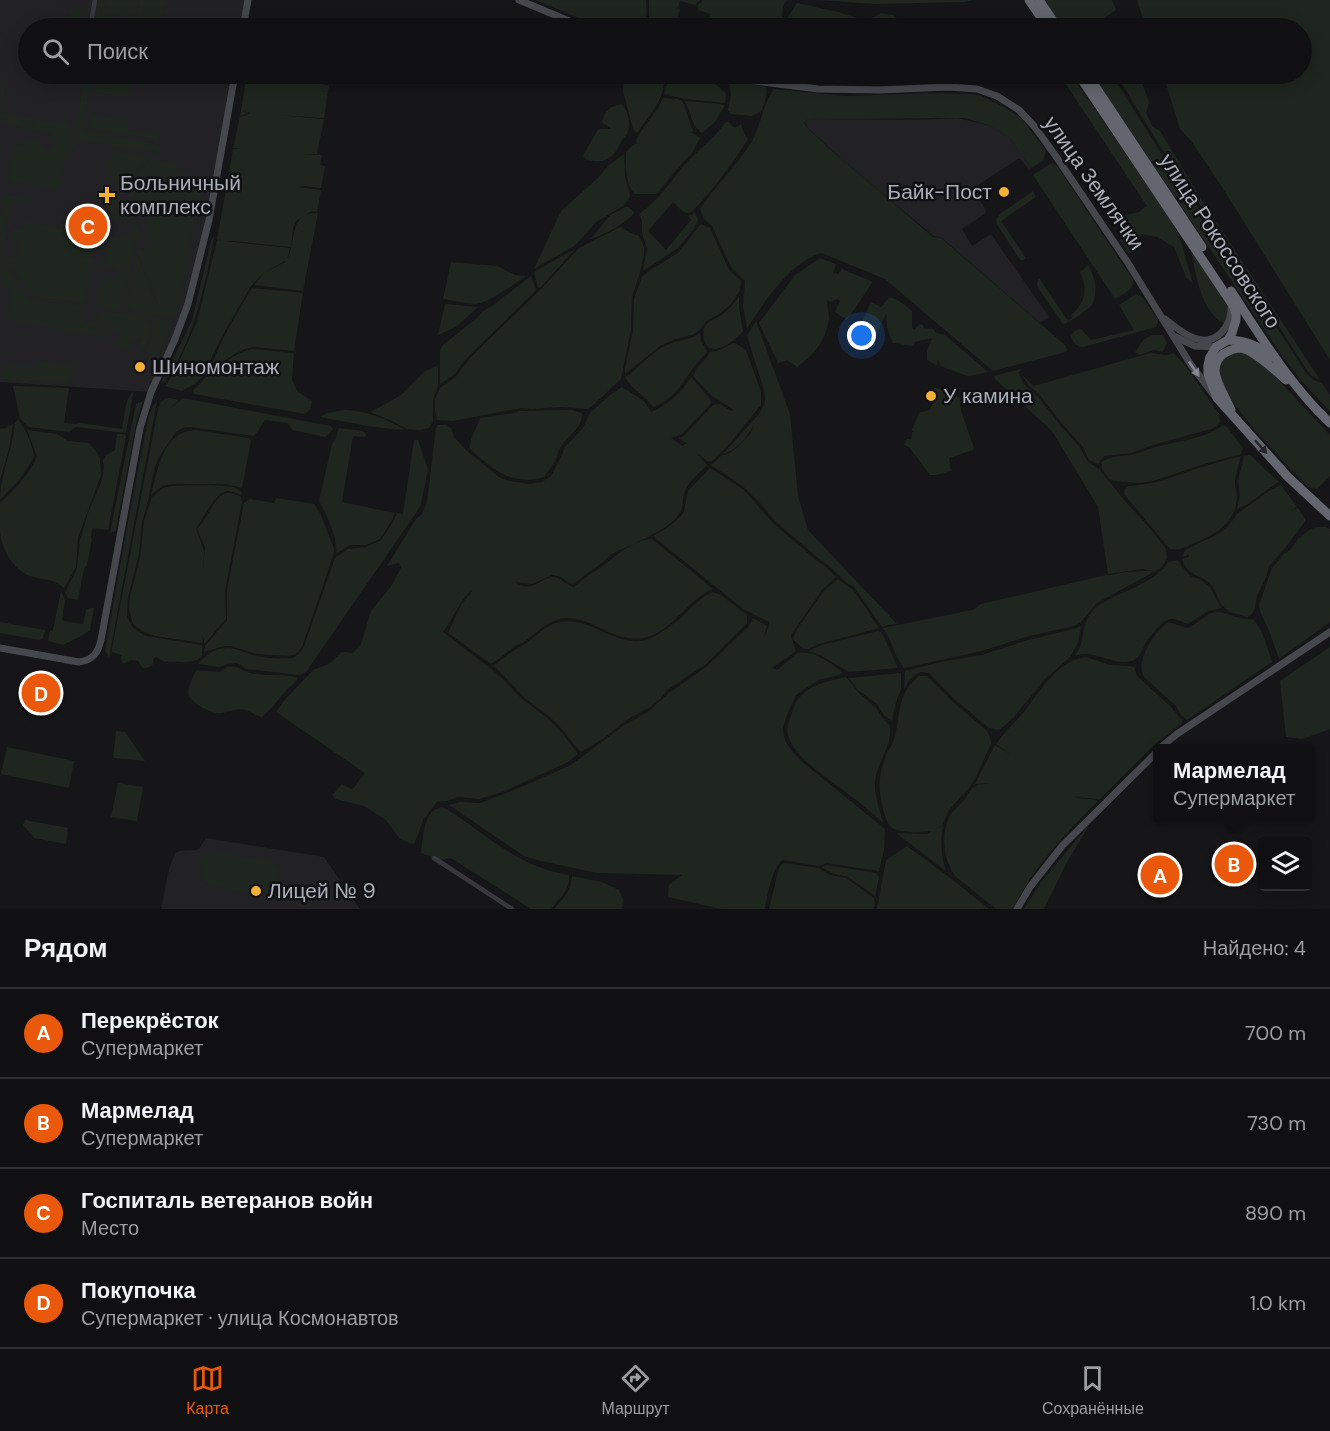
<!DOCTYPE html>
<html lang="ru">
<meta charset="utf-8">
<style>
body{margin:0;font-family:"DM Sans",sans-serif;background:#19191b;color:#f1f3f6}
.controls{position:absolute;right:18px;bottom:18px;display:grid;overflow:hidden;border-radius:6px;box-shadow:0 3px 15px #0003}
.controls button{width:54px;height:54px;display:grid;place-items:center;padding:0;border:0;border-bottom:2px solid #303032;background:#101012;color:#f1f3f6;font:30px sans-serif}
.you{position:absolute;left:862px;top:336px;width:21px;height:21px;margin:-15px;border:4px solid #fff;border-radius:50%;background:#1a73e8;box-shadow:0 0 0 9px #1a73e833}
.badge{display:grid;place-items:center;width:39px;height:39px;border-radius:50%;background:#ea580c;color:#fff;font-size:20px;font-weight:700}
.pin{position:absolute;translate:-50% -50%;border:3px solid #fff;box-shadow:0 2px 6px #0006}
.popup{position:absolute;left:1153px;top:744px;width:162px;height:78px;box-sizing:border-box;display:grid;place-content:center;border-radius:6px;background:#101012;filter:drop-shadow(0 2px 4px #0005);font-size:20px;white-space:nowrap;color:#9c9d9f}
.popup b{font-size:22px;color:#f1f3f6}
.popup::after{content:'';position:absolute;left:50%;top:100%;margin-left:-12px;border:12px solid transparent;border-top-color:#101012}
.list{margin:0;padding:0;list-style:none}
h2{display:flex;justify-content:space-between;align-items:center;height:78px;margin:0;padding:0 24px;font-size:26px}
h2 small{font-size:20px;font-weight:400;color:#9c9d9f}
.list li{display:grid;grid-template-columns:39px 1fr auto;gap:18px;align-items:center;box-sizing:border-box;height:90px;padding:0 24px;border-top:2px solid #303032}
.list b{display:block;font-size:22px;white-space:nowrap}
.list p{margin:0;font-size:20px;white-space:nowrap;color:#9c9d9f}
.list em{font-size:20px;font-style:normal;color:#9c9d9f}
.icon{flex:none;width:33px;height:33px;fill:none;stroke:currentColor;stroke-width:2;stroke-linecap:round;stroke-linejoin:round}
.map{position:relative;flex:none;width:1330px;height:909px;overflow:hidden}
.search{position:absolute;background:#101012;box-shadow:0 3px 15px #0003;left:18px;right:18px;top:18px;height:66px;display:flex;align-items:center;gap:15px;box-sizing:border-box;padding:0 21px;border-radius:33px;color:#9c9d9f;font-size:22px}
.sheet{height:438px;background:#101012}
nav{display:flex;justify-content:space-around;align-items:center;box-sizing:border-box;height:84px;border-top:2px solid #303032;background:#101012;font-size:16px;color:#9c9d9f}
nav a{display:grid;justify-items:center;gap:3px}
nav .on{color:#ea580c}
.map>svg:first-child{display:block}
</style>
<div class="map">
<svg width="1330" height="909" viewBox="0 0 1330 909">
<rect width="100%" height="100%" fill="#161618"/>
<g fill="#222225">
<path d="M0,0h248l-5,28h-215v46h207l-26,146 -21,84 -37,88 -151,-10z"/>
<path d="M957,118l31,7 21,12 22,31 -2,1 -10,-11 -47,31 14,21v3l-24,16 10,17 19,-12 58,83 -9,6 -98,-85 -8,-2 -44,-36 -47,-40 -34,-31 -4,-6 3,-4 107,1z"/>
<path d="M206,838l118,19 36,52h-199l8,-40 6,-16 4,-2 17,-1 3,-1z"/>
</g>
<g fill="#1e261f">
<path d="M98,0h5l-2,14 1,1 3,-15h33l-3,19 -32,-5 3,2 -1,12h-12z"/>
<path d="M139,0l26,1 -4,27 -26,-2z"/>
<path d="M535,0h111c1,10 1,19 -3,28h-40z"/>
<path d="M649,0h51l-5,5 -15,-4 -2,7 2,1 -5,17 8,2h-37l3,-11z"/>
<path d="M703,0h84l-4,6 -2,22h-63l-2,-4 -7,-4 1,-6 -12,-4v-5z"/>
<path d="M819,0h154l-9,2 -89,2z"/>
<path d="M1045,0h67l4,10 -10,7 -8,11h-35z"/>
<path d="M1137,0h193v360l-108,-173 -30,-45 -12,-13 -17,-55h139v-46h-156z"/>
<path d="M797,3l41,9 29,9 14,-8 12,2 13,10 41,-1 21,2 2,2h-182v-11z"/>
<path d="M70,8l17,4 3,4 -3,12 -16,-3 -1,3h-4z"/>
<path d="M85,74h6l-8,56 77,15 2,1 -2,7 -80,-13 -4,-12z"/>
<path d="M96,74h40l-3,15 -3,7 -5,1 -28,-4 -3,-2z"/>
<path d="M624,74h39c6,21 -15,42 -26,59l-4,-4 -10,-38z"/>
<path d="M672,74c18,-1 42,4 54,20l-1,9 -40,-4 -21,-5 5,-17z"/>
<path d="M1059,74h12l101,148 8,16 13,46 -7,-7 -12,-30 -17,-10 -15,-3 -13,4 6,13 -6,3 -9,-14 5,-4 -7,-19 21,-5 8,-6z"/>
<path d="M1092,74h16l11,12 42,67 70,103 75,117 7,7 9,3 8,12v17l-30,-33 -15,-19z"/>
<path d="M1113,74h26l10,28 -3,11 6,13 8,5 42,69 118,180 -8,-4 -4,-4 -81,-128 -64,-93 -41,-67z"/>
<path d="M246,80l24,2h21l5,1h17l16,2 -5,33 -47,-3 47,4 -7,35h-16l21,1 -2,10 5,1 -4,22 -16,-2 -7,1 23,3 -4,22 -5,-1 -16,10 -3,8 -2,18 -58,-6 -7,1h7l57,6 -3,12c9,-18 2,-49 31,-47l-15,78 -49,-6 10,-12 21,-11v-1l-21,12 -13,13 -26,45 -13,25 -5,16 -12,12 -13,7 -17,-5 8,-12 24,-52 20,-82 3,1 -3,-2 10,-55 3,-1h-3l6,-34 9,-1h-9l7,-31 11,-4 -9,-2 6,2 -8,3z"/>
<path d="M729,80l37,7c2,7 -2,18 -5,24l-9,5 -21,-2 -3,-4 3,-15z"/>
<path d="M0,88l5,1 -5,23 34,7 -4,11 -30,-9v-20l2,-9 -2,-1z"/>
<path d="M774,89l72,7 89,-3 36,1 11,2 20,10 16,10 5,4 23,31 -3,10 -12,7 -22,-31 -21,-12 -24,-7 -156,1 -4,4 5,7 29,26 95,81 8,1 125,108 1,5 -5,2 -69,18 -108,-92 -63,-26c-31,8 -59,50 -75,76l-4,-24 2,-24 -14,-14 -19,-41 -8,-7 -4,-10c16,-24 37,-43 52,-68 9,-16 11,-37 22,-52z"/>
<path d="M663,98l15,1 5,3 8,24 2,4v2h-5l5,1 7,5 -8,15 -16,17 -17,21 -3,3h-21c-10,-10 -9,-28 -9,-42l8,-8 6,-1h-3l-1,-3 6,-10 16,-22z"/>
<path d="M684,101l36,3 4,1v2l-10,16 -12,10c-13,-9 -9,-21 -18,-32z"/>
<path d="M621,104c6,5 10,18 7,27 -1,5 -5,7 -7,11 -4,8 -7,14 -16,18 -5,2 -12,1 -18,0l-4,-4 14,-25 3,-2h11l-9,-7c3,-12 8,-15 19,-18z"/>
<path d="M90,115l39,6 -1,9 31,6 -1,4 -70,-13z"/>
<path d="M35,120l33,3c6,5 6,14 8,21l-11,13 -5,29 -3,3 -49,-9 4,-30 3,-5 8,2 1,-5h2l1,-2 17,4 -1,5 8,1 3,-16 -21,-4z"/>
<path d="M726,122h3l2,3 4,3 6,-4 2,7 5,8c-6,11 -50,73 -60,74 -5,0 -12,-8 -15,-11l-25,29 18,19 25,-30 -3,-4 7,-3 3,7 -4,9 -16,19 -35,23 4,-23 -5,-14v-13l-3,-7c21,-14 34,-37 51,-55 12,-12 26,-23 36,-37z"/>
<path d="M114,152h5l32,6 -34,28 -10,-16 3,-15z"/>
<path d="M624,154l1,23 5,18 -1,4 -6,7 -27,16 -14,16 -8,8 -40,23 27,-58 37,-33 10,-12z"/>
<path d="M153,158l5,1v2l19,3 -1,8 25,5 -18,107 -7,30 -5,3 -39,-6 -3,-2 -2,-5 10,-50 16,43 8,13 -7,-14 -16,-43v-2h8l4,-28 -22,-31 -10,-5z"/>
<path d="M1052,163l5,3 76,114c1,10 -10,14 -18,19l-82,-124z"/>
<path d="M1033,191l3,6 -35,24 25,37 -3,2h-3l-23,-36 -1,-5 4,-5z"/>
<path d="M6,194l29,7 3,3 -26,-6 -9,48 -3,-1v-8h1l2,-5 -3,-1v-15z"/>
<path d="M112,195l7,1 16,24 -1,1 -24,-4z"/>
<path d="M626,207h2l7,5c-11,13 -30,22 -46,28l7,-7 14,-18z"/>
<path d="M25,221l71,14 -11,68 -47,-6 -8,-4 -25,-34v-3l11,2 1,-5 2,2 -2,-3 2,-10 -9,-2 3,-11 10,1z"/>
<path d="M701,224l9,4 19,42 12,11 -1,9 -9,14 -12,10 -13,7 -6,9 -8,5 -17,4 -15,7 -35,28v-6l8,-37 1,-32 8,-22 7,-6 13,-8 17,-11z"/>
<path d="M133,226l6,1 -17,80 -5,2 -19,-3 5,-28 14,2 2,-11 -15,-3 6,-31 20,4z"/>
<path d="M620,227l11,6 8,3 5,11v7l-5,22 -7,20 -1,33 -10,50 -30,28 -3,2 -27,-2 -29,2 -11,-1 -68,13 -16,-1 -2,-11v-9l5,-12 16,-11 14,-19 72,-70 37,-40z"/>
<path d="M212,237l2,1c-9,47 -21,107 -51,146l-1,-2 1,-4 5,-8 24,-50z"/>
<path d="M1190,244l37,62 1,10 -3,6 -2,1c-24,-14 -28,-54 -33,-79z"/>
<path d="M0,246l3,1 -2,10 2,4 26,37 8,3 48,5 -2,15 13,1 2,-11c12,1 50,2 53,15 1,6 -4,17 -6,23l-4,-1 1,-8 -12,-2 -2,9 -10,-1 2,-15 -10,-2 -2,9 -101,-18 3,-28 -10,-13z"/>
<path d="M575,249l-34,38 -3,1 -4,-16z"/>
<path d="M820,258l16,6 -3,9 5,1 4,-5 29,12 1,2 -25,37 -12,-8 5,-11 -2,-2 -8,3 -3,-2c0,6 2,13 2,19 -4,23 -14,35 -32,48l-10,-7 -9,3 -19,-40 36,-48z"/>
<path d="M451,262l46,4 18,9 11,1c-8,6 -40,28 -50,28 -10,0 -22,-4 -33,-5z"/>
<path d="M1088,265c7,10 11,29 3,41 -3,3 -8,6 -11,9 -6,3 -10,7 -17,9l-25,-36 -1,-5 2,-5 29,43 4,-3 -1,-2c15,-15 17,-26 9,-44l4,-3z"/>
<path d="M531,276l5,14 -2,2 -70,69 -9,13 -15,10v-34l3,-5 35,-28 5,-6 9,-5z"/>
<path d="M252,288l51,5 -9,58 -41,-4c-17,3 -29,15 -43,24 9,-30 27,-57 42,-83z"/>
<path d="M1136,294l6,3 16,22v3l-2,5 -73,20c-8,-1 -10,-4 -12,-11 2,-5 5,-6 10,-7l10,11 43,-10 -15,-25z"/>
<path d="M739,297v10l4,24c-7,9 -31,28 -38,11 -2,-4 -2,-10 -1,-14 3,-8 13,-9 19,-14 6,-5 11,-11 16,-17z"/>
<path d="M889,298c10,0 16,8 23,13v16l2,3 6,-6 3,1 1,3 9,1 3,4 9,2 43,37 -18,4h-3l-27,-10 -1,-6 -2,1 1,5 -11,-6v-9l5,-13 -17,4 -2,4 -20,-3c-2,-5 -5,-11 -6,-16 -1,-5 0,-9 -1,-13l-10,21 -16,-9 11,-24 10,5z"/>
<path d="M445,304l33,3 -22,20 -18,8z"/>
<path d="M149,317l19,3 4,5 -13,29 -2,1 -11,-2c3,-12 11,-25 3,-36z"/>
<path d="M756,321l34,93 8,82 10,34 89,94 -9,1 -6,2 -28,-40 -7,-4 -18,-17 -11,-8 -43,-37 -15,-18 -16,-16 -33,-22 11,-10 6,-1 10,-7 13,-14 2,-7c-6,11 -17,25 -30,28l36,-40 5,-9 1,-7 -1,-8 -17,-54z"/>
<path d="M700,333l1,8 6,10c-3,6 -9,10 -13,16 -12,16 -20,33 -41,40 -8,-12 -21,-17 -28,-30l4,-2c11,-9 21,-21 34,-28 12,-7 27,-6 37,-14z"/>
<path d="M1152,335h11l4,8 -3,6 -2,3 -7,-2 -16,5 -4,-3 9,-13z"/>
<path d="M735,343l11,7 15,42v13l-31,38 -18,18h-5l-10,-8 10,12c-7,8 -18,16 -22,26 -3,7 -1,16 -6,23 -11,17 -50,31 -69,41l-7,7 -30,22h-2l-10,-7 -9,-2 -20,9 -17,-2c17,12 24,-3 37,-5 9,-1 14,9 22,10 8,-8 18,-13 27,-20 16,-11 30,-27 51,-28l61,50c-25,10 -40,41 -66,48 -32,10 -57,-25 -88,-18 -14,4 -22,14 -34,22 -5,4 -3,1 -8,4 -9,6 -17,13 -26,19l-43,-31 13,-28 9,-11 2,-5c-12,12 -19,29 -29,43l47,36 13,11 17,18 28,22 14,14 16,21 -10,8 -63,29 -26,8 -21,-2 -11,4 -10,1 -14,18 -8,23 -3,1 -12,-5 -14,-19 -22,-14 -29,-7 -3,-4 10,-11 10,6 13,-17 -89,-61 6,-9 31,-33 16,-6 13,-12 11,1 8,-9 10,-33 21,-26 9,-17 -2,-5 -12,3 29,-47 6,-5 5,-12 9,-74 2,-3h8l5,3 3,9 13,14 32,26 10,4 21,3 12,-2 9,-6 10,-19 4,-10 18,-19 7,-15 20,-18 12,-8 22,14 7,11c17,-7 30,-19 40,-35l19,22 1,3 -2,4 -27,28 -11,4 12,8 4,-3 -9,-5 5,-1 30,-32 7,-1 11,7 2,-2 -21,-13 -18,-19c-1,-10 12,-16 16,-25 10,0 16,-7 25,-9z"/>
<path d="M252,349l42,4 -2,27 5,11 15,10 -2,8 -5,5 -111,-20 -1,-4c7,-5 11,-12 17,-17 12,-9 28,-21 42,-24z"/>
<path d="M1244,352l8,5 17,13 61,65v41l-13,13 -9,-2c-21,-22 -89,-89 -89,-117 0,-3 2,-6 2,-9l11,-8z"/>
<path d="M1150,353l16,2 8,-2 10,11 35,50 1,8 -3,4 -6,3 -55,15 -25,9 -27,3 -6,8 -9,-4 -6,-13 -23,-26 -21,-27 -10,-8 -7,-11 12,11z"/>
<path d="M42,361l31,5 -2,16 -67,-3 -2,-15 29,3z"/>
<path d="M438,365v21l-5,13v22l-4,7 -9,2 -13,-1 -15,-8 -22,-9 10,-5 21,-12 23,-23z"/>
<path d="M1021,369l-2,4 1,3 5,9 14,13 20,26 20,22 9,16 10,6 27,33 23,25 18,23 1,9 -4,7 -3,4 -7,2 4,-1 -60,33 -17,20 -6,3 -45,10 -47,15 -78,17c-10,-12 -12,-28 -21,-40l89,-18 9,-6 125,-29c7,1 13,-3 21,-3 8,-1 17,-1 25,-1l-9,-2 -35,5 -10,-67 -46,-76 -57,-52 -1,-3z"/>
<path d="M13,386l56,2 -5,35 12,1 3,-1 43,6c3,-12 2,-30 12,-38l-8,41 -1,1 -49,-6 -7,5 -41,-5 -8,-9z"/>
<path d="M934,387l7,3 1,-1 18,9 1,13 13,37 -1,2 -24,8 2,13 -14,4h-7l-21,-28 -5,-2 3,-6h4l1,-7h2l-2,-2 7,-17 11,-3 7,-17 -4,-2z"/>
<path d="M166,398h4l9,2 -9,9 13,-11 148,28 2,3 -4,5 -4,3 -32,-7 -6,-7 -22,-3 -9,14 -3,2 -62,-9 -8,1 -7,4 -17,25 -5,12 -6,32 -6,21 -3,32 -11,43 -1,14v6l6,11 13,8 56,9c0,2 0,9 0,10 -5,11 -28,5 -37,7l-9,-5 -2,1 -1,2 1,3c-2,3 -10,8 -13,3 -1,-1 -1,-3 -3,-5l-7,-1 -8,4 -1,-2 -1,-7 -9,-3v-4l46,-239 3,-7z"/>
<path d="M157,401l-48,257 -4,-8 23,-128 20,-103 5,-13z"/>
<path d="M140,402h2v2l-5,15 -21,110v2l-6,2 26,-129z"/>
<path d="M344,410c21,0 43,9 61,20l-32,-3 -53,-10 7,-4z"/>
<path d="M572,410l10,3c2,14 -15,23 -22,35 -2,4 -3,9 -5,13 -3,6 -8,11 -11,16 -33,10 -51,-8 -74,-28 -1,-11 7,-20 10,-31l33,-5 7,-2z"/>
<path d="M18,420c8,8 15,26 16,37l-15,23 -19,20c0,-26 13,-51 15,-77z"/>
<path d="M13,424l-4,25 -9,31v-51l5,-1z"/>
<path d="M1223,425l4,2 16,21 -2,6 -37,10 -51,17 -14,2 -24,-2 -6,-2 -7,-10v-7c9,-7 21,-5 32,-8 7,-1 14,-5 22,-7 21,-6 50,-8 67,-22z"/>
<path d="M339,428l24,3 3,3 -1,3 -12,-1 -11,66 53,11 -3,7 -12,19 -14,6h-16l-14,9c3,-15 -10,-40 -17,-53l13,-57 4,-6z"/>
<path d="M27,430l30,4 11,7 21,2 9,11 2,5 1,16 -23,63 -2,29 -12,21c-12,-10 -21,-8 -34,-12 -17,-6 -29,-28 -30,-45 0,-9 0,-19 0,-28 14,-13 30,-29 37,-47z"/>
<path d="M195,430l53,8 3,3 -9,47 -16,-4h-55l-9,2 -11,9c7,-25 11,-63 44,-65z"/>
<path d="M117,434h8l1,2 -18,94 -16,-2 -1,10 1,1 -5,26 -3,4 -6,31 -10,-2 -3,-5 12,-25 3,-28 9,-30 12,-27 2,-8 1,-8 -1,-6 2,-5 10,-6z"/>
<path d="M414,440h4l10,30 -7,34 -3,6 -112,162 -6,3 -53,-6 -10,-6 -9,1 -9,3 -21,-3c9,-9 14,-15 28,-16 11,-1 21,6 31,8 9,2 30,4 38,1 4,-3 7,-7 9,-11l31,-88 13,-9 18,-2 15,-7 12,-18 4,-9 6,1z"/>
<path d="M1250,455l29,27c-15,8 -26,22 -42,27l3,-14 -2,-14 6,-25z"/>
<path d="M1241,456c-2,9 -6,18 -6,27 0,5 2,9 2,14 -1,24 -20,37 -40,45 -9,4 -18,9 -27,7l-46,-55 1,-5 3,-3c26,-1 44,-9 68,-17 15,-5 30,-9 45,-13z"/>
<path d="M710,468l34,22 30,34 42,36 11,8 9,9 -14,13 -29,42 -2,4 5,15 -24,17 5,2 21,-17c15,-3 34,11 45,20l-4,2 -21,5 -22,15 -10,22 -3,11 1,9 4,9 12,14 85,69 -1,21 -5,21 -53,-8 -7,3 -36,-6c-11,7 -16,36 -18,49h-44l-53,-12 1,-12 13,-10 -85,-2 -56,-12 -17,-5 -75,-51 11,-3 20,1 32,-12 59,-26 52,-39 26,-15 20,-18 37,-26 43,-41 4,-8 14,8 -3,11 4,-9 1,-6 -26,-13 -90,-73 14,-8 14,-12 3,-5 4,-20z"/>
<path d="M211,485l23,2 7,4 1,3c-4,0 -10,-3 -15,-3 -12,2 -24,28 -31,37l8,23 -1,18 2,-22 -8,-18c11,-9 16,-32 29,-36 5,-1 11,2 15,4l1,5 -17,89 1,28c-8,8 -14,17 -22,25v-4l-2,-5 1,5 -1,3 -47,-7 -11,-4 -11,-8 -4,-15 1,-12 10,-40 4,-36 8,-24 11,-9 8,-2z"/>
<path d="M1281,485l16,22 -6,4 7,-3 8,12 -21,28 -16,18 -3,11 -9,19 -2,12 -4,7 -4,2c-7,-2 -17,-4 -22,-9 -7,-5 -8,-15 -12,-21 -9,-14 -24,-7 -31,-28l7,-2v-2l-7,2 3,-7 33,-16 9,-6 10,-14 32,-23z"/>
<path d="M276,498l38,6 7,11 13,34v4l-32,94 -6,7 -7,2 -32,-2 -26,-8h-7l-20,6 1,-6 22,-26v-30l17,-87 6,-4 24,4z"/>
<path d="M1317,527h9l4,2v93l-51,37 -10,-28 -9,-20 -1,-6 13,-37 12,-14 6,-4 8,-11 13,-10z"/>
<path d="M1178,560l4,7 8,9 11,4 9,7 11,21 -13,3 -20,13c-5,-2 -12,-5 -18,-5 -7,1 -19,16 -23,22 -5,7 -5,15 -13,19 -21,8 -39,-12 -59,-4 12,-17 4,-30 19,-47 5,-5 13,-8 20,-12 17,-8 45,-19 54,-35z"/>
<path d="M838,579l16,12 25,37 -60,16 -11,5 -6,-1 -9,-9 3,-8 27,-39z"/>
<path d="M61,591l4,9 -3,19 2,2 19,3 3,-14 4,-2h4l-4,22 -9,6 -18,9 -15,-4 2,-10 3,-1z"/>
<path d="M713,592l6,2 28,21v8l-41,41 -39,26 -7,9 -10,8 -22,12 -24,19 -23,14c-10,-10 -17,-22 -28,-32 -9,-9 -21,-15 -30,-24 -10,-10 -19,-21 -30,-30 7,-5 14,-11 22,-16 4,-3 8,-5 12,-7 9,-7 16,-15 26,-19 34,-13 59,24 93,16 8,-2 29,-17 35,-22 4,-3 6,-7 10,-10 6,-6 14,-13 22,-16z"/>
<path d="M1216,612c13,0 23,9 37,7 11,12 14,28 19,43l-85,58 -6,-5 -5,-9 -31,-28c-12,-15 10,-48 24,-56l18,6 4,-1 18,-13z"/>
<path d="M0,622l45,8 -2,8 -3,2 -40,-7z"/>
<path d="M1081,626l-3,17 -8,14 -27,24 -29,36 -13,12 -4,1 -8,-2 -36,-30 -24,-25 -8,-1 -5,2 -7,6 -5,9 1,-18 36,-9 40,-7 47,-15 46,-11z"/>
<path d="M878,631l3,1 3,5 14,31 -49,4 -29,-17 -12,-4 14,-6z"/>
<path d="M1330,647v82l-28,10 -16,-2 -6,-56z"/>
<path d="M1086,657l24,8 20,1 4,1 3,9 34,31 12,15 -29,23 -55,55c-8,-3 -17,-1 -25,-4 7,5 16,1 24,5 -32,32 -65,66 -85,108h-17l-40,-32c-12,-15 -16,-41 -7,-59 3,-7 10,-12 15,-18 3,-4 7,-12 12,-14 3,-2 10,-2 14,-3l-15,1 20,-39 15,9 -14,-10c8,-12 19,-21 28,-32 16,-21 33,-51 62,-55z"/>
<path d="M227,667c12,-1 13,3 23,6 16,4 32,0 48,5 -4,7 -10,9 -14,15 -8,9 -12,16 -22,24 -7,-2 -15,-8 -22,-8 -8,0 -15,5 -23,4 -8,-1 -23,-9 -28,-17 -3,-6 4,-20 8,-26l23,2z"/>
<path d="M901,673v16l-5,13 -4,19 -8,-6 -7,-11 -19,-14 -9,-12z"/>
<path d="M919,676h8l27,27 33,28 3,6 1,7 -16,35 -6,9 -21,23 -6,15 -9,4 10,-4c-3,16 -2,30 3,45l-50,-38 31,1 4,-3c-8,2 -35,2 -40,-4 -8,-8 -13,-38 -11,-49 1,-8 4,-19 8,-27 2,-4 5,-7 6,-12 8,-26 1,-43 25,-63z"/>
<path d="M846,677l12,15 19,17 4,7 9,10c3,19 -13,36 -15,55 -1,14 5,29 8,42 -10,-9 -21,-19 -32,-27 -20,-16 -54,-35 -63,-60 -2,-8 1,-16 4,-23 8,-27 29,-30 54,-36z"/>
<path d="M116,731l9,1 20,29 -32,-3z"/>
<path d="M7,747l67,14 -5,27 -68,-14z"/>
<path d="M118,783l25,4 -6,34 -26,-4z"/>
<path d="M442,807c18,9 34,23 50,34 24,17 49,30 77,34 1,15 -9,23 -18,34h-20l-80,-51 -10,2 -20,-7c2,-13 2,-33 12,-42 1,-1 8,-4 9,-4z"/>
<path d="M25,820l43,8 -2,16 -32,-6 -11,-13z"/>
<path d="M1090,824l-23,38 -23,47h-20l17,-27z"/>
<path d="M907,846l46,34 36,29h-112l9,-49z"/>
<path d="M216,852l55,9 8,6v13l-4,12 -13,3 -48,-9 -10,-4 -3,-11 3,-12z"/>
<path d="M785,863l33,5 12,7 16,3 28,20 1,5 -2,6h-104l10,-41 3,-4z"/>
<path d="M826,865l50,8 3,4 -4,21 -1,-3 -26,-18 -16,-4 -10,-6z"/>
<path d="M572,876l30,6 17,8 4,9 -1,10h-68c9,-10 18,-19 18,-33z"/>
</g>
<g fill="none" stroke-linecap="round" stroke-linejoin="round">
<g stroke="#37383d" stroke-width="4.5">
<path d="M90,28l5,-28"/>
<path d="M81,78v-4"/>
<path d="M434,858l78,51"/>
</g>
<g stroke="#45474d" stroke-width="7">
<path d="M519,0l67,28"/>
<path d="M243,28l5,-28"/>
<path d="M717,74l29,6 72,9 62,1 68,-3 29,2 20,7 22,14 15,16 21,29 73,108 63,102 23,30"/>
<path d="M1165,319c15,12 38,32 56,14 8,-8 10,-16 10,-27"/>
<path d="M1176,337l19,9 21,1"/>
<path d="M0,648l79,14c14,-2 19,-9 22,-22l39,-212 11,-36 24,-53 13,-35 21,-84 26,-146"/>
<path d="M1160,748l17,-14 153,-102"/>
<path d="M1017,909l13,-22 32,-41 96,-95"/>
</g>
<g stroke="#63666e" stroke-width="9">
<path d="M1029,0l19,28"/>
<path d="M1039,0l19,28"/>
<path d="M1078,74l156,233 2,7v6l-4,13 -4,7 -12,7 -6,10 -2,8v9l9,24 71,79 42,39"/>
<path d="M1087,74l115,173"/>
<path d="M1231,291c30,46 59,94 99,132"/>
<path d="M1228,340c20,1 28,5 44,17"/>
<path d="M1231,410c-5,-12 -15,-27 -16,-39 0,-7 3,-13 8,-17 5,-3 12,-6 18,-6 13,2 35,23 45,32"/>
</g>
</g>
<defs><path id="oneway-solid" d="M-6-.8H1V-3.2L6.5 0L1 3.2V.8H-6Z" transform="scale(1.5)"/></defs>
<use fill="#858993" href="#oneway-solid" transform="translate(1194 369) rotate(56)"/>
<use fill="#26262a" href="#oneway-solid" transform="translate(1261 447) rotate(48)"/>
<g fill="#f2b134" stroke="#111113" stroke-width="2">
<circle cx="1004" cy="192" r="6"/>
<path d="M104 186h6v6h6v6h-6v6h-6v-6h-6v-6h6z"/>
<circle cx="140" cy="367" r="6"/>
<circle cx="931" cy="396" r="6"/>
<circle cx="256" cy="891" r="6"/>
</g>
<g text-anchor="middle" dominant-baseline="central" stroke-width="5" stroke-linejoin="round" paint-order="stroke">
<g font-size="21" fill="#a8adb8" stroke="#111113" text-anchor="start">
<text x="120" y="183">Больничный<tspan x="120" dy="24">комплекс</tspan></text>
<text x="992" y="192" text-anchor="end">Байк-Пост</text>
<text x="152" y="367">Шиномонтаж</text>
<text x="943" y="396">У камина</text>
<text x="268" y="891">Лицей № 9</text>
</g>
<g font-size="21" fill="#a8adb8" stroke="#111113">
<text transform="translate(1094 183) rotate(55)">улица Землячки</text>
<text transform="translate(1220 241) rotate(57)">улица Рокоссовского</text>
</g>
</g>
</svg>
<div class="controls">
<button><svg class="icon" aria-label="layers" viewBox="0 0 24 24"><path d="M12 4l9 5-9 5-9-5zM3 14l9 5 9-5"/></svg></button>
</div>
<div class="you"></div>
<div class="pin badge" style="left:1160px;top:875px">A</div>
<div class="pin badge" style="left:1234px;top:864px">B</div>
<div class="popup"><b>Мармелад</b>Супермаркет</div>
<div class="pin badge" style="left:88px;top:226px">C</div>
<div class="pin badge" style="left:41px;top:693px">D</div>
<div class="search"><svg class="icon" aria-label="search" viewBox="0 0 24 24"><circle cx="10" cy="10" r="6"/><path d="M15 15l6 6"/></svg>Поиск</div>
</div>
<section class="sheet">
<h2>Рядом<small>Найдено: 4</small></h2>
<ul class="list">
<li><span class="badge">A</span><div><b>Перекрёсток</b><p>Супермаркет</p></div><em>700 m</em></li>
<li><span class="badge">B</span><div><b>Мармелад</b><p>Супермаркет</p></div><em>730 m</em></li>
<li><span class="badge">C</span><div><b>Госпиталь ветеранов войн</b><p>Место</p></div><em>890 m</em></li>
<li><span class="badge">D</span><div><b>Покупочка</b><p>Супермаркет · улица Космонавтов</p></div><em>1.0 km</em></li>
</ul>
</section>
<nav>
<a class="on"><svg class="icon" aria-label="map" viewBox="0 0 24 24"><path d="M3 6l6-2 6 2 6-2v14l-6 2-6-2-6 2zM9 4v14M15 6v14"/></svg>Карта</a>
<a><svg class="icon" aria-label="directions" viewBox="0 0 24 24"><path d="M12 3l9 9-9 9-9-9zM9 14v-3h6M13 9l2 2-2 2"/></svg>Маршрут</a>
<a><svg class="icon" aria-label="saved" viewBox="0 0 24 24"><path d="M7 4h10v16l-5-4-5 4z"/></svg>Сохранённые</a>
</nav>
